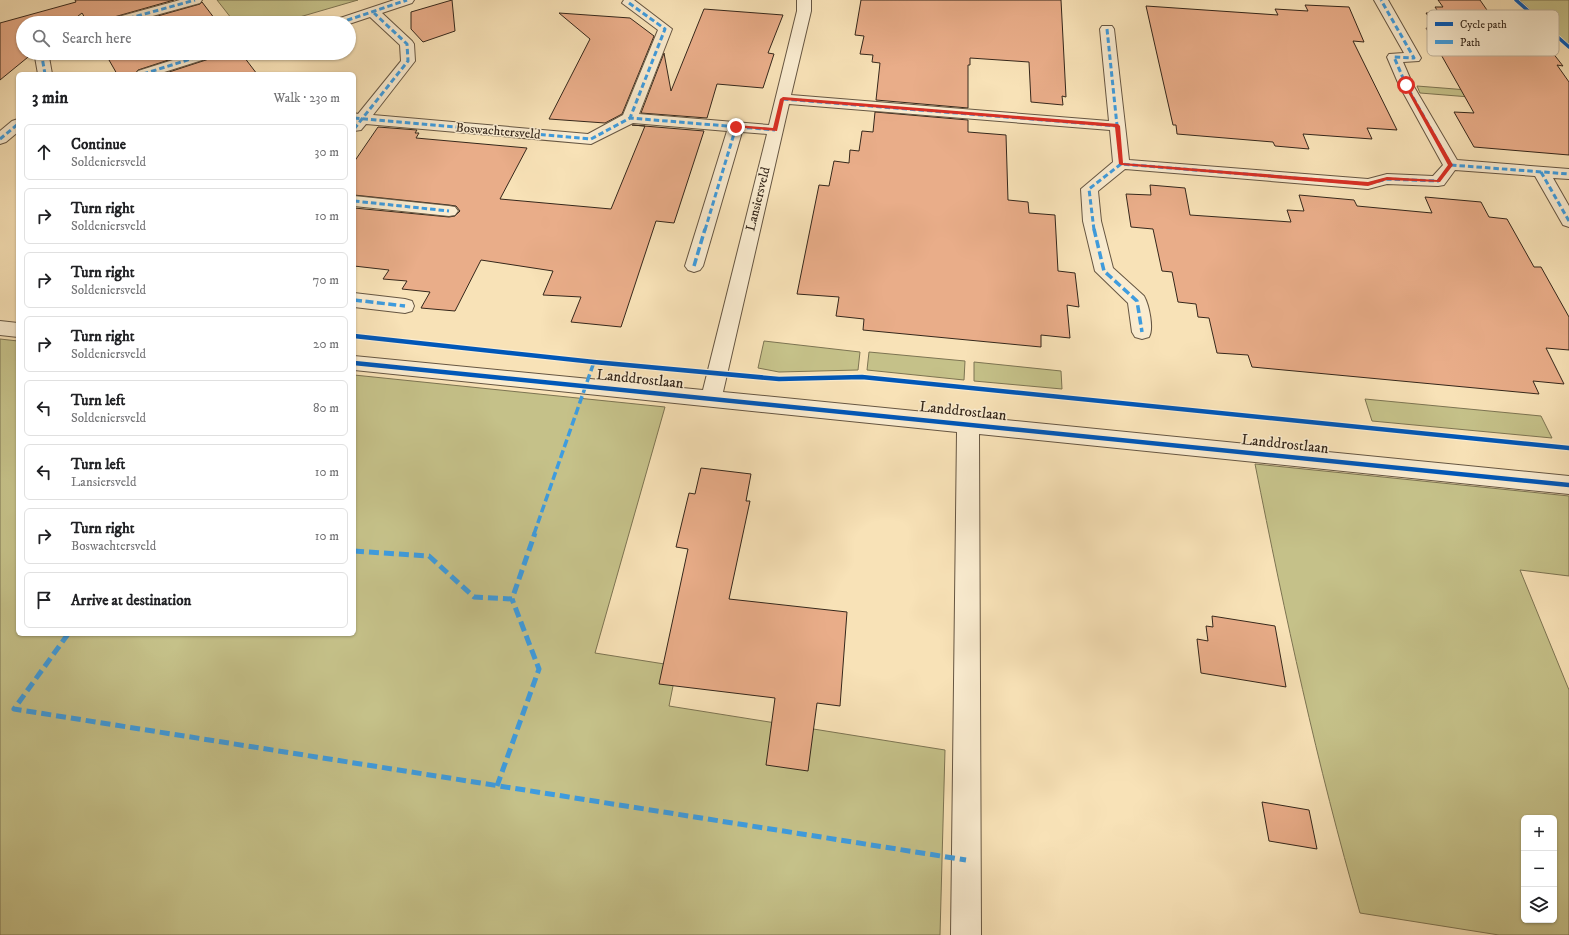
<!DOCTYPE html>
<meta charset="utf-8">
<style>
body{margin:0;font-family:"IM FELL DW Pica",serif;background:#f2f2f2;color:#202124}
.controls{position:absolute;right:12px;bottom:12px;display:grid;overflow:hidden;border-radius:6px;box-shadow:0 1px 3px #0004}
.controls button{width:36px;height:36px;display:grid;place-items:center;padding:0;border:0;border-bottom:1px solid #e0e0e0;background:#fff;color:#202124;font:20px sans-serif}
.stop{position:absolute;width:12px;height:12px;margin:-9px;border:3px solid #d93025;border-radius:50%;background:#fff}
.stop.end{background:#d93025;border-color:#fff;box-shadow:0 1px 4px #0008}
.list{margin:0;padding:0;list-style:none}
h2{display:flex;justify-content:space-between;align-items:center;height:52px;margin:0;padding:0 16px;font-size:17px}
h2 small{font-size:13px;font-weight:400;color:#757577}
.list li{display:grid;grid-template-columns:26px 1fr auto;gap:12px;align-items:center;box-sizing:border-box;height:56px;margin:0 8px 8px;padding:0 8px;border:1px solid #e0e0e0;border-radius:6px}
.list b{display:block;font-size:15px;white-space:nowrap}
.list p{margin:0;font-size:13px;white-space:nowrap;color:#757577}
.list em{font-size:13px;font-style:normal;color:#757577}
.icon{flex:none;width:22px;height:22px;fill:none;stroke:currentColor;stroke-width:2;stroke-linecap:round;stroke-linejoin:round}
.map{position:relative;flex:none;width:1569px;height:935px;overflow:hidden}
.search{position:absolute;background:#fff;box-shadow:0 1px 3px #0004;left:16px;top:16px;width:340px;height:44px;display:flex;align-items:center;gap:10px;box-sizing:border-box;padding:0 14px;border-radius:22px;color:#757577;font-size:15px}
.panel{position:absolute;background:#fff;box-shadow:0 1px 3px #0004;left:16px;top:72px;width:340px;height:564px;border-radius:6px}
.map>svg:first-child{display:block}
</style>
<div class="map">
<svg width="1569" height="935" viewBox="0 0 1569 935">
<rect width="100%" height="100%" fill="#f8e2b7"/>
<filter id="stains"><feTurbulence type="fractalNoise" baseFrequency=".005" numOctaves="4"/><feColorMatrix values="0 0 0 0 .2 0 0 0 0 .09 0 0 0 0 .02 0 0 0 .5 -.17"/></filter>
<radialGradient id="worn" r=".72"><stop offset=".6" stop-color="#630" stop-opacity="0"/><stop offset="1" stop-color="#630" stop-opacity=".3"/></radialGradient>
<g fill="#c5c189" stroke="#7d7452" fill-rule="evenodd">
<path d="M217,0h141l-79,23h-44z"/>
<path d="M1520,0h49v44l-11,-8z"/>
<path d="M1417,86l152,12v7l-149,-12z"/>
<path d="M0,339l18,2v293h336v-259l311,32 -70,246 82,13 -8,40 276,44 -5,185h-940z"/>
<path d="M764,341l96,11 -2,18 -79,2 -21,-4z"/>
<path d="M869,352l96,9 -1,19 -97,-10z"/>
<path d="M974,362l87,9 1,18 -88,-8z"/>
<path d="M1365,399l176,17 11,22 -180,-17z"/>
<path d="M1255,464l314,32v80l-49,-6 49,120v245h-70l-139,-22c-43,-148 -75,-298 -105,-449zM1524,818h30v102h-30z"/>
</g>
<g fill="#e9ad89" stroke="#35271b">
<path d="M75,0h99l-67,19 -3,4h-16l-6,-10 -13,10h-46v30h10l-33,27v-57l76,-21z"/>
<path d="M452,0l3,31 -32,11 -12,-13v-17z"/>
<path d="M861,0h200l5,97 -4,-1 1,9 -32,-3 -2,-40 -59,-4v7h-2v43l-92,-8 4,-37 -8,-1 1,-7 -13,-1 4,-18 -9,-1z"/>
<path d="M1438,0h42l16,23 35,2 32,41 -6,-1 12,17v73l-95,-8 -20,-35 20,1 -48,-85 10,1 -10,-16h13l-4,-6h8z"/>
<path d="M202,2l16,21h-85l67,-19z"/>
<path d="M1305,5l44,2 15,35 -11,-1 44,89 -30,-2 5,11 -69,-5 6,15 -34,-3 -2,-4 -96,-8 -1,-9h-3l-27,-119 132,9 -3,-6 33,2z"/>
<path d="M704,9l79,6 -15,38 6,1 -11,34 -46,-4 -10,34 -66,-5 23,-60 7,38z"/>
<path d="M559,13l71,5 24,18 -32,78 -17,9 -56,-4 41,-80z"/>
<path d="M105,53h85l-52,17 -3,4h-18z"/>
<path d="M218,53h23l16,21h-94l52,-17z"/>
<path d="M875,112l93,8v12l38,3 2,65 20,2 1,11 26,2 3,56 17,2 4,34 -12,-2 3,33 -29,-3v12l-178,-17 1,-11 -28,-3 3,-19 -42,-3 22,-109 10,1 5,-25 15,2 1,-13 9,1 3,-20 11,1z"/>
<path d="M632,125l72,6 -30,92 -18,-2 -35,106 -50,-5 10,-25 -38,-2 10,-24 -72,-11 -26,51 -34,-3 9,-16 -28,-3 5,-8 -24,-2 6,-9 -35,-4v-58l95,9 6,-1 5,-5 -4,-5 -7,-1 -95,-10v-33l24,-35 39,3 -2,3h4l-3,5 111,10 -27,51 111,10 34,-83z"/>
<path d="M1150,185l35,3 5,27 101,7 -4,-12 17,1 -5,-16 55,5 3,6 75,7 -7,-16 56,5 8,15 18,2 27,48h7l28,50v33l-23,-2 18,36 -31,-3 6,13 -287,-27 -4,-12 -31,-2 -8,-35 -11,-1 -2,-13 -18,-2 -6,-30 -10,-1 -9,-42 -22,-2 -5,-33 25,1z"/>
<path d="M701,468l50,6 -5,27h4l-21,98 118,13 -7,94 -23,-3 -9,68 -42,-6 9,-67 -116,-14 29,-135 -12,-2 13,-54 6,1z"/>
<path d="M1212,616l63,10 11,61 -85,-14 -4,-34 11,2 -2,-15 7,1z"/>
<path d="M1262,802l47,8 8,39 -48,-8z"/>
</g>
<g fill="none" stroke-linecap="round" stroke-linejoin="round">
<g stroke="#665642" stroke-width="2">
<g id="minor">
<path d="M180,0h22l-2,3 -73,20h-22l2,-3z"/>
<path d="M394,0h20l-2,3 -30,10 30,28 2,3 1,17 -42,54 215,19 35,-19 35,-85 -36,-27 2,-3h10l38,29 -33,85 130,11 28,-114v-11h14v11l-20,84 318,26 -9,-92 2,-3h10l2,3 15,131 239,19 19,-5 46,2 10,-11 -44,-80 -12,-28 2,-3 15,-1 -30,-53h14l33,58 -2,3 -16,1 10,23 44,75 112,9v10l-16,-1 16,28v21l-6,-2 -28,-49 -80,-6 -11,15 -6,1 -51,-2 -19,5 -243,-20 -27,22 3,30 12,47 31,28c5,9 10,32 5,41l-7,2 -7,-2 -3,-5 -4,-29 -33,-32 -12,-50 -2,-32 32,-27 -3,-32 -321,-26 -66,288 846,84v18l-590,-60 2,501h-30l6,-503 -603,-62v-14l349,34 64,-256 -25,-2 -39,134 -3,4 -6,2 -6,-2 -3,-4 42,-135 -94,-8 -42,21 -225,-20 -5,6 -7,1v-18l4,1 43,-53 -1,-16 -30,-28 -21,7 -17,-1 2,-3z"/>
<path d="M37,53h14l-2,4 3,17h-14l-3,-17z"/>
<path d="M195,53h22l-2,3 -57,18h-22l2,-3z"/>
<path d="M18,119v13l-12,10 -6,2v-13l12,-10z"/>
<path d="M354,196l95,10 6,1 3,4 -3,4 -6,1 -95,-10z"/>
<path d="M354,293l51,6 7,2 2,5 -2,5 -7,2 -51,-6z"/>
<path d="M0,321l18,2v14l-18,-2z"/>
</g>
</g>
<use href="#minor" fill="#faecd0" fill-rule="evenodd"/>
<g stroke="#3e9cdf" stroke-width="3" stroke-dasharray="5.5 3" stroke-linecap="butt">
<path d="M629,3l36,26 -35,89"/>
<path d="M112,23l83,-23"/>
<path d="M339,23l68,-23"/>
<path d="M1107,29l14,135"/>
<path d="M44,53l-2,4 3,17"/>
<path d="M143,74l67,-21"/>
<path d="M783,99l335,27"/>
<path d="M354,118l237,21 39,-21 145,12"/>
<path d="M354,129l54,-68 -1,-17 -33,-31"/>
<path d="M0,139l18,-15"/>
<path d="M1451,165l118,9"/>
<path d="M1541,172l28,49"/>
<path d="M354,201l95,10"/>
<path d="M705,230l31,-103"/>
<path d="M1094,230l-5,-41 32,-25 247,20 19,-5 51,2 13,-16 -45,-80 -12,-28 20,1 -33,-58"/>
</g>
<g stroke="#3e9cdf" stroke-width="3.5" stroke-dasharray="8 3.5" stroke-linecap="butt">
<path d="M1094,229l10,42 33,30 5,31"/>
<path d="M694,266l11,-37"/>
<path d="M354,300l51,6"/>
<path d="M534,534l60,-172"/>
</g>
<g stroke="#3e9cdf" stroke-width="5" stroke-dasharray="10 5" stroke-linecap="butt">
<path d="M354,551l75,5 45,41 38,2 23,-66"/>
<path d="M68,634l-54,75 952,151"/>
<path d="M497,786l42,-117 -27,-70"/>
</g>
<g stroke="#faecd0" stroke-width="5">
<path id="cycleway-far1" d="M1516,0l53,47"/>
</g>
<g stroke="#faecd0" stroke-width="7">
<g id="cycleway">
<path d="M354,336l240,26 185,17 83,-2 707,71"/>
<path d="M354,363l1215,122"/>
</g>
</g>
<use href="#cycleway-far1" stroke="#0057b8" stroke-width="3.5"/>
<use href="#cycleway" stroke="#0057b8" stroke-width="4.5"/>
</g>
<path fill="#d93025" d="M1406,83l47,82 -13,17 -53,-2 -19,6 -247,-21 -2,-1 -4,-37 -331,-27 -7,31 -44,-4 3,-2 37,3 7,-29 3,-2 335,27 2,2 3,37 245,19 19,-5 50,3 11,-15 -44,-80z"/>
<g text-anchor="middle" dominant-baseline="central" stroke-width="3" stroke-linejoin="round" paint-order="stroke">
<g font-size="13" fill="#35271b" stroke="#faecd0">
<text transform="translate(498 131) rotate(5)">Boswachtersveld</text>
<text transform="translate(758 199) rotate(-76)">Lansiersveld</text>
</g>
<g font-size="15" fill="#35271b" stroke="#faecd0">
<text transform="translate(640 379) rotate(6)">Landdrostlaan</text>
<text transform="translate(963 411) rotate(6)">Landdrostlaan</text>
<text transform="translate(1285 444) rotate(6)">Landdrostlaan</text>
</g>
</g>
<rect x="1427" y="10" width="132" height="46" rx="6" fill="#faecd0" stroke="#bfb19a" stroke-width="1"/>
<rect x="1435" y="22" width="18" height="4" fill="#0057b8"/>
<rect x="1435" y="40" width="18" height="4" fill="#3e9cdf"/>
<g font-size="11" fill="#35271b">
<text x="1460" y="28">Cycle path</text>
<text x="1460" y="46">Path</text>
</g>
<rect width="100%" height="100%" filter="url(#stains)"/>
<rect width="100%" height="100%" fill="url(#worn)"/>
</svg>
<div class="controls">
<button>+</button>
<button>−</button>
<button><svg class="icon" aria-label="layers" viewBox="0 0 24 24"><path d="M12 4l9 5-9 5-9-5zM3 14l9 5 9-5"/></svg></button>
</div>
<div class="stop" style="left:1406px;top:85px"></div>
<div class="stop end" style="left:736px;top:127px"></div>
<div class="search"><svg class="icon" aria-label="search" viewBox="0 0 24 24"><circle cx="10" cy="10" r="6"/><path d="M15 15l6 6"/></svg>Search here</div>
<section class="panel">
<h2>3 min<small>Walk · 230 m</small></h2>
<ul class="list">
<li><svg class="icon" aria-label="ahead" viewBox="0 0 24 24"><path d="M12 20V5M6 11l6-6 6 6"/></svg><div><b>Continue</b><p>Soldeniersveld</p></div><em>30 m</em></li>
<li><svg class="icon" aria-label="right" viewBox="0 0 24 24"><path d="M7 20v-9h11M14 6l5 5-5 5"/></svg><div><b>Turn right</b><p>Soldeniersveld</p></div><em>10 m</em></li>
<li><svg class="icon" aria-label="right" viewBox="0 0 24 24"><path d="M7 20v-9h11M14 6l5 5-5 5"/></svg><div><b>Turn right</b><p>Soldeniersveld</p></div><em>70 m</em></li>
<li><svg class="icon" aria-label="right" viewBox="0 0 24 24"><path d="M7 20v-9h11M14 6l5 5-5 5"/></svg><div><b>Turn right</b><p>Soldeniersveld</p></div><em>20 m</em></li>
<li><svg class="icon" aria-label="left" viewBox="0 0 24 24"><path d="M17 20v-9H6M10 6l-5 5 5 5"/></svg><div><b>Turn left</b><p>Soldeniersveld</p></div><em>80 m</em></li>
<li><svg class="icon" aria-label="left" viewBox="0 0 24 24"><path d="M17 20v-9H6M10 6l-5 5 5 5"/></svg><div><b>Turn left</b><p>Lansiersveld</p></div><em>10 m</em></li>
<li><svg class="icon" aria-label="right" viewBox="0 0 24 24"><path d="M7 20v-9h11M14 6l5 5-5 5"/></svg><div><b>Turn right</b><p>Boswachtersveld</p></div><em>10 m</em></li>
<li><svg class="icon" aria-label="arrive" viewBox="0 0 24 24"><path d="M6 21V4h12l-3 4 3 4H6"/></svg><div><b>Arrive at destination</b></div></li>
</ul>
</section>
</div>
